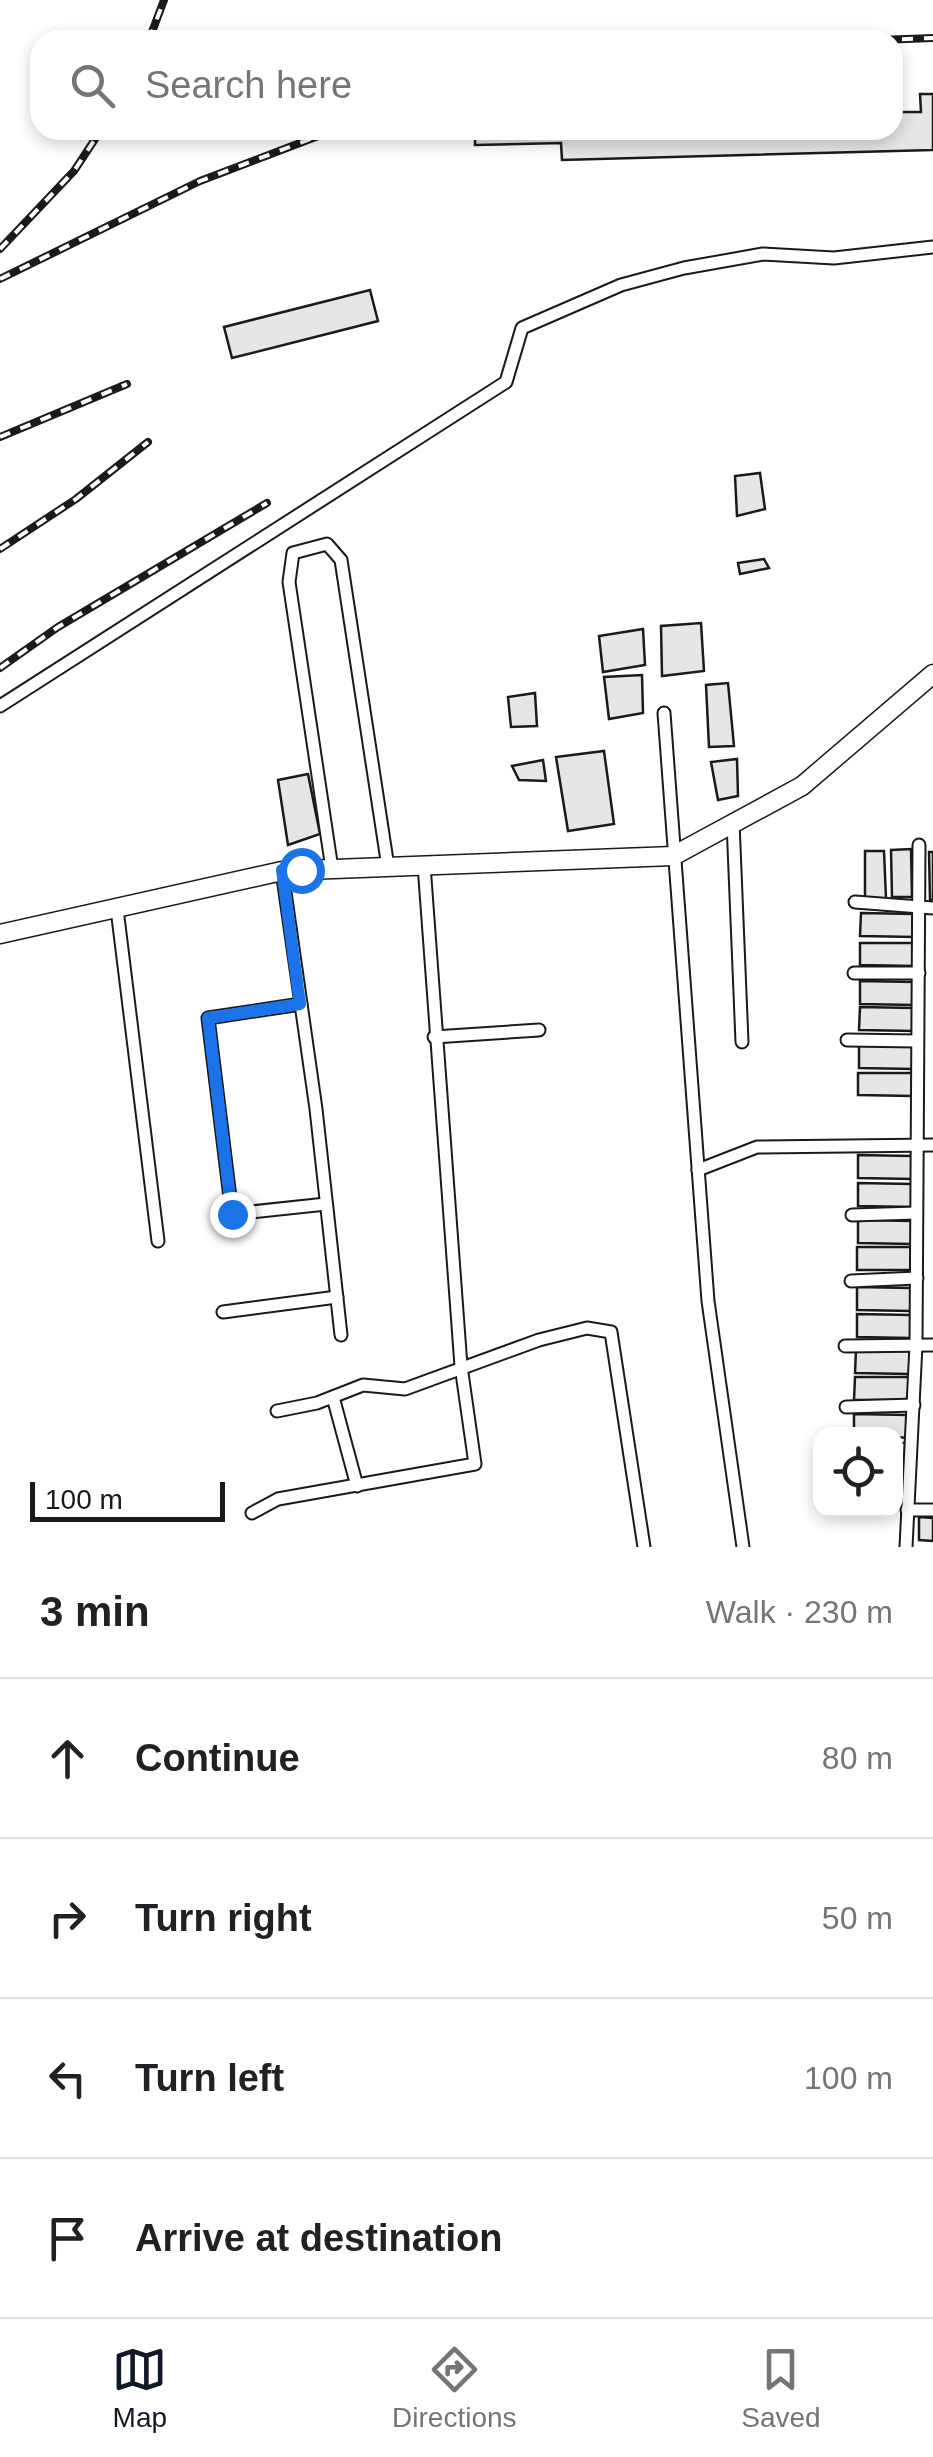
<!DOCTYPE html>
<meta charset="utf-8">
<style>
body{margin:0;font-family:Helvetica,sans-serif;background:#f2f2f2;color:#202124}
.controls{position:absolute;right:30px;bottom:30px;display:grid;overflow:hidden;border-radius:20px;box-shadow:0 5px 15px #0003}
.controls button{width:90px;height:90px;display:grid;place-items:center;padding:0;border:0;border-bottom:2px solid #e0e0e0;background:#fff;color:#202124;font:50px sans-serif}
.scale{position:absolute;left:30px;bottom:25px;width:195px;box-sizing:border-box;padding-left:10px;border:5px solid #1a1a1a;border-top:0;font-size:28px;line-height:35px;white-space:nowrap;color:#1a1a1a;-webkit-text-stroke:8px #fff;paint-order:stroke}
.stop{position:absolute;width:30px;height:30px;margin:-22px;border:8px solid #1a73e8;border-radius:50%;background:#fff}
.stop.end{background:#1a73e8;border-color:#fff;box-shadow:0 2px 10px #0008}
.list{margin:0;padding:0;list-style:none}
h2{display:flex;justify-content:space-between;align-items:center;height:130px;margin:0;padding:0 40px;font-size:42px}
h2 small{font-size:32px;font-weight:400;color:#757577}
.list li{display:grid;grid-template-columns:65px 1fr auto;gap:30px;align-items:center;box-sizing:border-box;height:160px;padding:0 40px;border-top:2px solid #e0e0e0}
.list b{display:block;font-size:38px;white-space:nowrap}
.list em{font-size:32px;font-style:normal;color:#757577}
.icon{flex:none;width:55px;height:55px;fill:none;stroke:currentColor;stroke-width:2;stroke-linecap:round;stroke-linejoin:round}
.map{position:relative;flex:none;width:933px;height:1547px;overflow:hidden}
.search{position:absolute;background:#fff;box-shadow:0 5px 15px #0003;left:30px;right:30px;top:30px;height:110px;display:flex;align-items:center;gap:25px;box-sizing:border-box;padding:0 35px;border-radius:30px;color:#757577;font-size:38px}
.sheet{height:770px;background:#fff}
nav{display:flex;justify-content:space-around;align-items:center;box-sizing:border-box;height:140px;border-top:2px solid #e0e0e0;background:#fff;font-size:28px;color:#757577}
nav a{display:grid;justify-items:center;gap:5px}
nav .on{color:#111827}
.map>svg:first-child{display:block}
</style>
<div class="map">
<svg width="933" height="1547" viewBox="0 0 933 1547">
<rect width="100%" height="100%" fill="#fff"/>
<g fill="#e6e6e6" stroke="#1a1a1a" stroke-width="2.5">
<path d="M899,92v20h22l-1,-18h13v56l-371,10 -1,-17 -86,2v-15h418v-37z"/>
<path d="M370,290l8,31 -146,37 -8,-31z"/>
<path d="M760,473l5,36 -28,7 -2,-40z"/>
<path d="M764,559l5,9 -29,6 -2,-11z"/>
<path d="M701,623l3,48 -42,5 -1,-50z"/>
<path d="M643,629l2,36 -42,7 -4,-36z"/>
<path d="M642,675l1,38 -34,6 -5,-42z"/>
<path d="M728,683l6,63 -25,1 -3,-62z"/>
<path d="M535,693l2,33 -26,1 -3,-30z"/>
<path d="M604,751l10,73 -46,7 -12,-74z"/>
<path d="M737,759l1,37 -20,4 -7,-38z"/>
<path d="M543,760l3,21 -27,-1 -7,-14z"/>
<path d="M308,774l12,60 -32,11 -10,-65z"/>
<path d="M911,849l1,48h-20l-1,-47z"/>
<path d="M865,851h19l2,47 -21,1z"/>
<path d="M929,852h4v48h-3z"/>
<path d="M861,913l54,1v23l-55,-1z"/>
<path d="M860,943h54v23l-54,-1z"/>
<path d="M860,981l54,1v23l-54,-1z"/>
<path d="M860,1007l54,1v23l-55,-1z"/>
<path d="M859,1045l54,1v23l-54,-1z"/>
<path d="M858,1073h54v23l-54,-1z"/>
<path d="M858,1155l54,1v23l-54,-1z"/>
<path d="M858,1183l54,1v23l-54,-1z"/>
<path d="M858,1220l54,1v23l-54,-1z"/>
<rect x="857" y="1247" width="54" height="23"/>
<path d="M857,1287l54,1v23l-54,-1z"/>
<path d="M857,1314l54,1v23l-54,-1z"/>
<path d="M856,1350l54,1 -1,23 -54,-1z"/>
<path d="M855,1377h54v23h-55z"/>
<path d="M854,1414l54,1v23l-54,-4z"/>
<rect x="896" y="1443" width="10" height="23"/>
<path d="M919,1517l14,1v23l-14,-1z"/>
</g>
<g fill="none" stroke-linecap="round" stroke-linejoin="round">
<g stroke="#1a1a1a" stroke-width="15">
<g id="street">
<path d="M0,706l506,-324 16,-54 99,-43 63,-17 79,-14 71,4 99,-11"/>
<path d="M664,713l44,588 35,246"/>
<path d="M733,822l9,220"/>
<path d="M332,869l-43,-287 4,-29 34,-9 14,16 47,307"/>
<path d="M282,871l34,238 25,226"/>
<path d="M855,902l78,6"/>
<path d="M117,909l41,332"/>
<path d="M854,973h65"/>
<path d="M301,1004l-93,14 24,196 94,-10"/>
<path d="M434,1037l105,-7"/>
<path d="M847,1040l70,1"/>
<path d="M698,1170l59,-23 176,-2"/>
<path d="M852,1215l64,-2"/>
<path d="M851,1281l66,-3"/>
<path d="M223,1312l114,-15"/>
<path d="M845,1346l88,-1"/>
<path d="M333,1397l24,89"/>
<path d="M846,1407l68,-2"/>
<path d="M277,1411l40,-8 46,-18 42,4 134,-49 48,-12 24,4 33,215"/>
<path d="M907,1510h26"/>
<path d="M252,1513l26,-14 197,-35 -14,-98 -37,-501"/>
<path d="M906,1547l10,-202 3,-500"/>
</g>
</g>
<g stroke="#1a1a1a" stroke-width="21">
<path id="secondary" d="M0,934l282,-63 391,-15 129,-70 131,-112"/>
</g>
<use href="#street" stroke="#fff" stroke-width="11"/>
<use href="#secondary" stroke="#fff" stroke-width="18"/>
<g stroke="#1a1a1a" stroke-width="8">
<g id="rail">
<path d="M149,40l15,-40"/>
<path d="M880,40l53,-2"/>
<path d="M0,249l74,-78 27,-41"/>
<path d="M0,279l200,-98 134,-51"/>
<path d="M0,437l127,-53"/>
<path d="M0,549l76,-50 72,-57"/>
<path d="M0,668l58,-41 209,-124"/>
</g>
</g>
<use href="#rail" stroke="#fff" stroke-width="4" stroke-dasharray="11" stroke-linecap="butt"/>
</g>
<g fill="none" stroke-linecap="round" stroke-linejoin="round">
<path stroke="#1a73e8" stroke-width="12" d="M232,1214l-24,-196 92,-14 -18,-134h19"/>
</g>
</svg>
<div class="controls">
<button><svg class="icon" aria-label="locate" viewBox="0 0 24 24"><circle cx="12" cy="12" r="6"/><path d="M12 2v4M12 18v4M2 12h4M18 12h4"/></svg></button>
</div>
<div class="scale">100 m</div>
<div class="stop" style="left:301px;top:870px"></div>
<div class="stop end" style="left:232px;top:1214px"></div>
<div class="search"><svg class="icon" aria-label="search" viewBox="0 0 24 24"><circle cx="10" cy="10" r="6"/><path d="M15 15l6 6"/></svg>Search here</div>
</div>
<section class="sheet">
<h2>3 min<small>Walk · 230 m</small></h2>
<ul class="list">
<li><svg class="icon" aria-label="ahead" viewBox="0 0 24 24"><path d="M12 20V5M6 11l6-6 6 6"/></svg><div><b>Continue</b></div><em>80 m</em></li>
<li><svg class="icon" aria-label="right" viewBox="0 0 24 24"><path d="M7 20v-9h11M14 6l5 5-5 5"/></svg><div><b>Turn right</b></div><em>50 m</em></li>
<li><svg class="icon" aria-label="left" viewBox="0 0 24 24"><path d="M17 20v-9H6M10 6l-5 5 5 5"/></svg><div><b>Turn left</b></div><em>100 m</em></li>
<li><svg class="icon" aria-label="arrive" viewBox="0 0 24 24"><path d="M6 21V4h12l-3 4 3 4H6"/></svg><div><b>Arrive at destination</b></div></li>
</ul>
</section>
<nav>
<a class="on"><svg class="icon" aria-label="map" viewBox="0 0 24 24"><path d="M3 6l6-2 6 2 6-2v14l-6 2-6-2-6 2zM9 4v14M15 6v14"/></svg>Map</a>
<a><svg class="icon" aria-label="directions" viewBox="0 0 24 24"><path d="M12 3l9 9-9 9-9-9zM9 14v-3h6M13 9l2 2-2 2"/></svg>Directions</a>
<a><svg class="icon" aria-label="saved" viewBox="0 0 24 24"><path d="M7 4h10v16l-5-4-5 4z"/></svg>Saved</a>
</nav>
